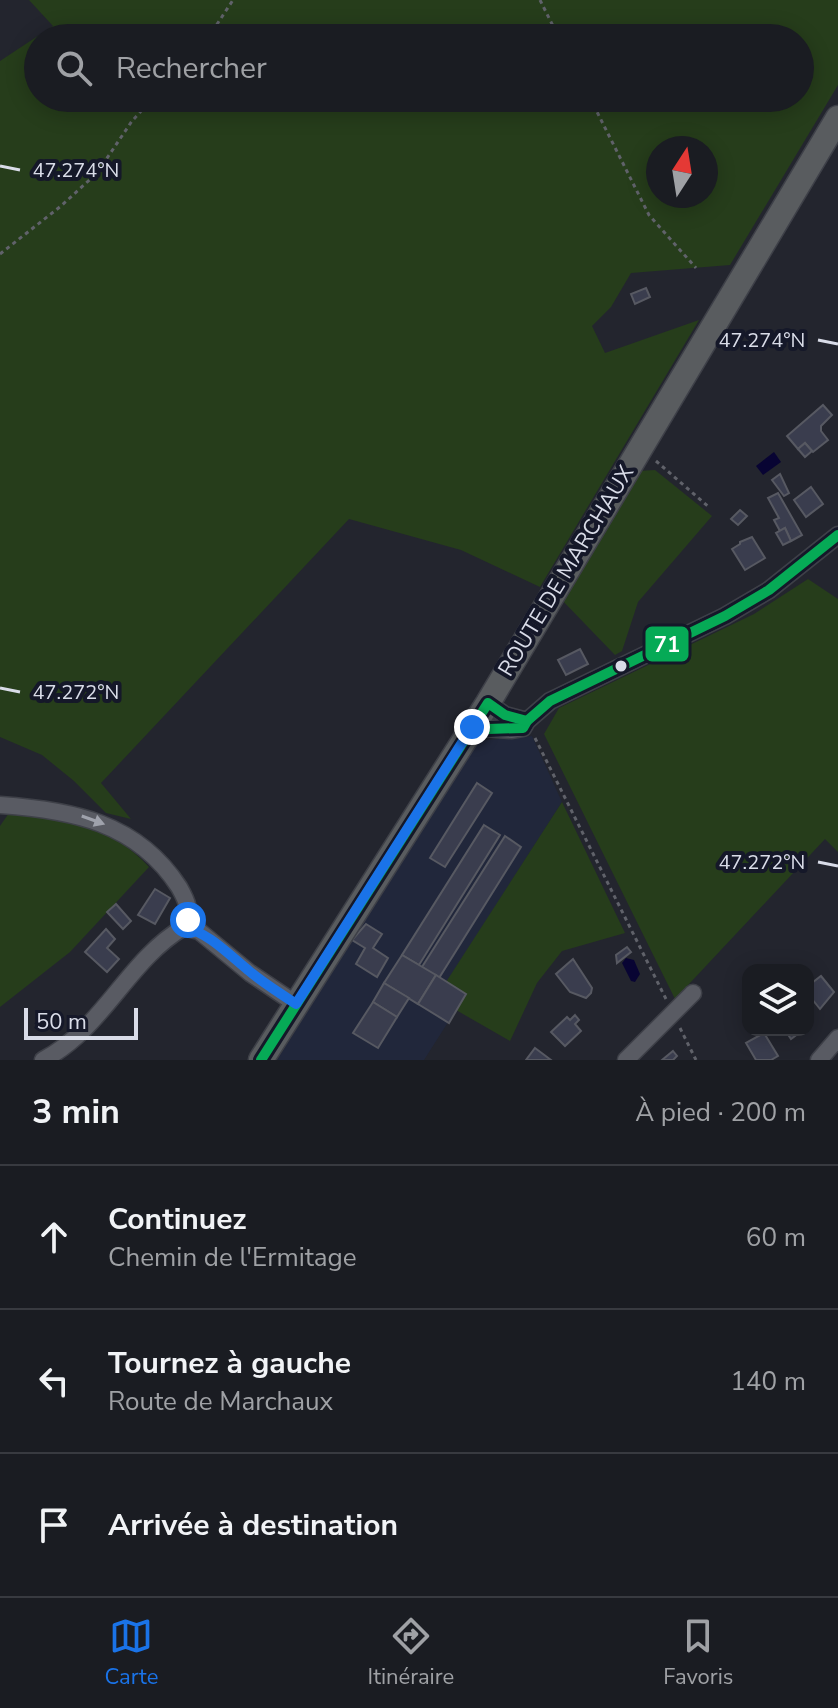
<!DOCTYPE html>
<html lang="fr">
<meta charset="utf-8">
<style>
body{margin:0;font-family:"Nunito Sans",sans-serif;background:#23252a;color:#f1f3f6}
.controls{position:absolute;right:24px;bottom:24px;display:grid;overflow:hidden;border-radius:16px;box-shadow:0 4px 20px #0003}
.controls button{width:72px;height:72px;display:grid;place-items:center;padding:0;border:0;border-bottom:2px solid #383a40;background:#1a1c22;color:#f1f3f6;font:40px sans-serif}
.compass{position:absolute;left:646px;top:136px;width:72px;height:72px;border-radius:50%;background:#1a1c22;box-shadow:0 4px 20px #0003;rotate:12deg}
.scale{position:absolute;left:24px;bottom:20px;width:114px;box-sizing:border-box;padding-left:8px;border:4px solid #d9dce8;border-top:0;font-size:22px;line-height:28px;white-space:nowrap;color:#d9dce8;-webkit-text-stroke:6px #151829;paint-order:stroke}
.stop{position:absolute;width:24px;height:24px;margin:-18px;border:6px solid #1a73e8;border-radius:50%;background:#fff}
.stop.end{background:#1a73e8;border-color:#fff;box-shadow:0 2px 8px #0008}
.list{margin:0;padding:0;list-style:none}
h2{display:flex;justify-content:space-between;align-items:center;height:104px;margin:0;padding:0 32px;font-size:34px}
h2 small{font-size:26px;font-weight:400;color:#9fa1a5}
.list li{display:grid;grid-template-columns:52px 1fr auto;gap:24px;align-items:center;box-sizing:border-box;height:144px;padding:0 32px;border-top:2px solid #383a40}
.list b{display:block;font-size:30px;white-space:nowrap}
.list p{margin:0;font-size:26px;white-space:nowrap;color:#9fa1a5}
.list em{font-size:26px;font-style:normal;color:#9fa1a5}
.icon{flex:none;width:44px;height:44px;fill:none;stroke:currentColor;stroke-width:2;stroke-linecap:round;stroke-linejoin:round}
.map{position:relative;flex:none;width:838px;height:1060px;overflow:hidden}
.search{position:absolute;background:#1a1c22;box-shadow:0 4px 20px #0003;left:24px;right:24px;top:24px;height:88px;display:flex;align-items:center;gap:20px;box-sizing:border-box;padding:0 28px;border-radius:44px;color:#9fa1a5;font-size:30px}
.sheet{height:536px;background:#1a1c22}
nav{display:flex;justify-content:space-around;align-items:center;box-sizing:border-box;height:112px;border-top:2px solid #383a40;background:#1a1c22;font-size:22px;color:#9fa1a5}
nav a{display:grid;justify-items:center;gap:4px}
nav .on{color:#1a73e8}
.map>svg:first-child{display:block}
</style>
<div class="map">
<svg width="838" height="1060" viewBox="0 0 838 1060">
<rect width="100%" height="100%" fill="#23252e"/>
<path fill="#21273b" d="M532,736l30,66 -115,180 19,12 -42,66h-147l199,-319z"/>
<g fill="#263d1b" fill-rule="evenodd">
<path d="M29,0h809v85l-108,180 -99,8 -20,34 -19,19 13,27 94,-33 -159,267 -79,-37 -112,-31 -248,264 30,36 -25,-6 -32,-32 -32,-26 -42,-18v-676l53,-35zM38,38h762v60h-762zM658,148h48v48h-48z"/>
<path d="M655,470l57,46 -74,86 -16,49 -7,4 -55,-57 78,-127z"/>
<path d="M808,579l30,20v253l-13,-13 -150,160 -131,-265 15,-26 195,-94z"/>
<path d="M562,802l63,131 -63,18 -25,32 -27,58 -54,-31 10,-16 -20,-12z"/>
<path d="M9,813c55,4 101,12 140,54l-79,85 -70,55v-181z"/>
</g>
<g fill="#080433">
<path d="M774,452l7,10 -18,13 -7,-9z"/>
<path d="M626,958l8,2 6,14 -5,8 -4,-1 -9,-18z"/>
</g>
<g fill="#3a3d4e" stroke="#575962" stroke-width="2">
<path d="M646,288l4,9 -15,7 -4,-10z"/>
<path d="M823,405l9,10 -11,11v5l7,9 -15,12 -8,-9 -7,6 -11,-13z"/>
<path d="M805,443l7,8 -7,6 -7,-8z"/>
<path d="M780,474l9,19 -5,3 -12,-16z"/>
<path d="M811,487l12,17 -17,13 -12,-17z"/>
<path d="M778,493l24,42 -11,6 -6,-13 -5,3 -6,-11 5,-2 -11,-20z"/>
<path d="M740,510l7,6 -9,9 -7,-6z"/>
<path d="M785,528l6,13 -8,4 -7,-12z"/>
<path d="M752,537l13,21 -20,12 -13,-21 8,-5v-2z"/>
<path d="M580,649l8,15 -22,11 -8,-15z"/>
<path d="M477,783l15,10 -47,74 -15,-9z"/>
<path d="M484,825l16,10 -81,130 -17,-10z"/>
<path d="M505,836l16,11 -82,131 -17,-11z"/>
<path d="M155,889l15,9 -15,26 -17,-9z"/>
<path d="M116,904l15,17 -8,8 -16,-17z"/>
<path d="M366,924l16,10 -9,14 15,10 -11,19 -21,-13 9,-16 -13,-8z"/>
<path d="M106,929l9,10 -8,9 12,11 -12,13 -22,-20z"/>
<path d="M627,947l4,5 -14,11 -1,-8z"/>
<path d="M402,955l34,20 -18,29 -34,-21z"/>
<path d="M573,959l19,29 -1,5 -5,5 -16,-6 -14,-18z"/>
<path d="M436,975l30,19 -17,29 -31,-19z"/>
<path d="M821,976l13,16 -14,17 -12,-15v-8z"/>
<path d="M384,983l25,15 -12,19 -24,-15z"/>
<path d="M373,1002l24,15 -19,31 -25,-15z"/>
<path d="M575,1015l4,5 -4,4 6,7 -16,15 -14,-14 16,-15 3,3z"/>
<path d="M785,1030h18l-12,9z"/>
<path d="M764,1033l14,23 -7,4h-15l-10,-17z"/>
<path d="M535,1048l16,12h-25z"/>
<path d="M673,1051l4,5 -4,4h-11z"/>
</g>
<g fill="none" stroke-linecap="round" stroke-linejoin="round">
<g stroke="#3e4048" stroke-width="19">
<g id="minor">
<path d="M488,703l17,12 22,6"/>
<path d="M472,727l40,3 11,-2 4,-7 23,-20 175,-85 44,-26 69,-55"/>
<path d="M0,805c71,5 137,17 179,82 8,14 13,24 5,40"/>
<path d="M43,1060c61,-32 84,-99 141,-133l15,4 51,42 46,31"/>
<path d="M626,1060l67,-67"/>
<path d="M819,1060l19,-22"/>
</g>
</g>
<g stroke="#3e4048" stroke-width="27">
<path id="secondary" d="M261,1060l227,-357 350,-585"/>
</g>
<g stroke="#60626a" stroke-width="3" stroke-dasharray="4 4" stroke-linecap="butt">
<path d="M540,0l19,38"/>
<path d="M208,38l25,-38"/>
<path d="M590,98l59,117 47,53"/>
<path d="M0,254l61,-48 36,-33 35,-52 21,-23"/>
<path d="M656,461l54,47"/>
<path d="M535,738l131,261"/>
<path d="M680,1028l16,32"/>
</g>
<use href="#minor" stroke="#595b63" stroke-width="16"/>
<use href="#secondary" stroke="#595c5f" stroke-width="24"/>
<g stroke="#151829" stroke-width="16">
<g id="bus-1">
<path d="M488,729l35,-1 4,-7 23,-20 175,-85 44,-26 69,-55"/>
<path d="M261,1060l227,-357 17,12 22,6"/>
</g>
</g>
<use href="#bus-1" stroke="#06aa56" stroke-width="10"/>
</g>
<defs><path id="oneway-solid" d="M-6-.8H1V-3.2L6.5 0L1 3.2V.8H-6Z" transform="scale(2)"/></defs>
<use fill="#9fa2ac" href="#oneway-solid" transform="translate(93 820) rotate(20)"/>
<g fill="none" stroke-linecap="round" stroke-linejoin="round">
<path stroke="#1a73e8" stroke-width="10" d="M188,920l-4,7c26,7 43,26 64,43 15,13 32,23 48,34l176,-277"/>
</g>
<path fill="none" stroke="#d9dce8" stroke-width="3" d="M0,166l20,4M818,340l20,4M0,688l20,4M818,862l20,4"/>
<circle fill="#d9dce8" stroke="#151829" stroke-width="3" cx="621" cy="666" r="7"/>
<g text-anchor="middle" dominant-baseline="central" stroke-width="8" stroke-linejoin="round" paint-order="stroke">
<g font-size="22" fill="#d9dce8" stroke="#151829">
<text transform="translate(566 571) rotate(-59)">ROUTE DE MARCHAUX</text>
</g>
</g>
<g font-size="20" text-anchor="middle" fill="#d9dce8" stroke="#151829" stroke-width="8" stroke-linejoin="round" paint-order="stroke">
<text x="76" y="177">47.274°N</text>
<text x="762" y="347">47.274°N</text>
<text x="76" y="699">47.272°N</text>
<text x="762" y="869">47.272°N</text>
</g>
<rect stroke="#151829" stroke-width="3" x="644" y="625" width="46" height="38" rx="8" fill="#06aa56"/>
<g font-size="22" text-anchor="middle" font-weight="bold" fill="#fff">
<text x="667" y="652">71</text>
</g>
</svg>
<div class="controls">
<button><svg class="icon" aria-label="layers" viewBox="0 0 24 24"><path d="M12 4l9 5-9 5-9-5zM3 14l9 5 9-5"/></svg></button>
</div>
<svg class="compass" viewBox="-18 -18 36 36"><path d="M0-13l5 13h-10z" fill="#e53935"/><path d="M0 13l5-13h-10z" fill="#9fa1a5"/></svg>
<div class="scale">50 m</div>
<div class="stop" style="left:188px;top:920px"></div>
<div class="stop end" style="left:472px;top:727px"></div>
<div class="search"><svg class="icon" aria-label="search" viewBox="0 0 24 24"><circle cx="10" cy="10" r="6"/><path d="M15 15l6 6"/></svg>Rechercher</div>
</div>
<section class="sheet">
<h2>3 min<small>À pied · 200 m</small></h2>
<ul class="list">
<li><svg class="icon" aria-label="ahead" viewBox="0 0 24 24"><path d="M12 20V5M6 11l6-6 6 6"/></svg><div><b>Continuez</b><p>Chemin de l'Ermitage</p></div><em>60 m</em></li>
<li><svg class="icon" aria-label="left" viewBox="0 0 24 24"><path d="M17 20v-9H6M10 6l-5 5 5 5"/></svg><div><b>Tournez à gauche</b><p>Route de Marchaux</p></div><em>140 m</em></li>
<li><svg class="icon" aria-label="arrive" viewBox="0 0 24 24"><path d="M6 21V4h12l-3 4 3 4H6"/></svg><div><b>Arrivée à destination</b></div></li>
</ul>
</section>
<nav>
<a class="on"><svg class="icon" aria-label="map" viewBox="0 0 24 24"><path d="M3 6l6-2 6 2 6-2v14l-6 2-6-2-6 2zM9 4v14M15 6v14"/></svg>Carte</a>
<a><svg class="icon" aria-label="directions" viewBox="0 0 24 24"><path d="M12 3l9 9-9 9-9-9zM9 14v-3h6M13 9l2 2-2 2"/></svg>Itinéraire</a>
<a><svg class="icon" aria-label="saved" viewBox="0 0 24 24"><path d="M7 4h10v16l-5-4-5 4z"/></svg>Favoris</a>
</nav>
